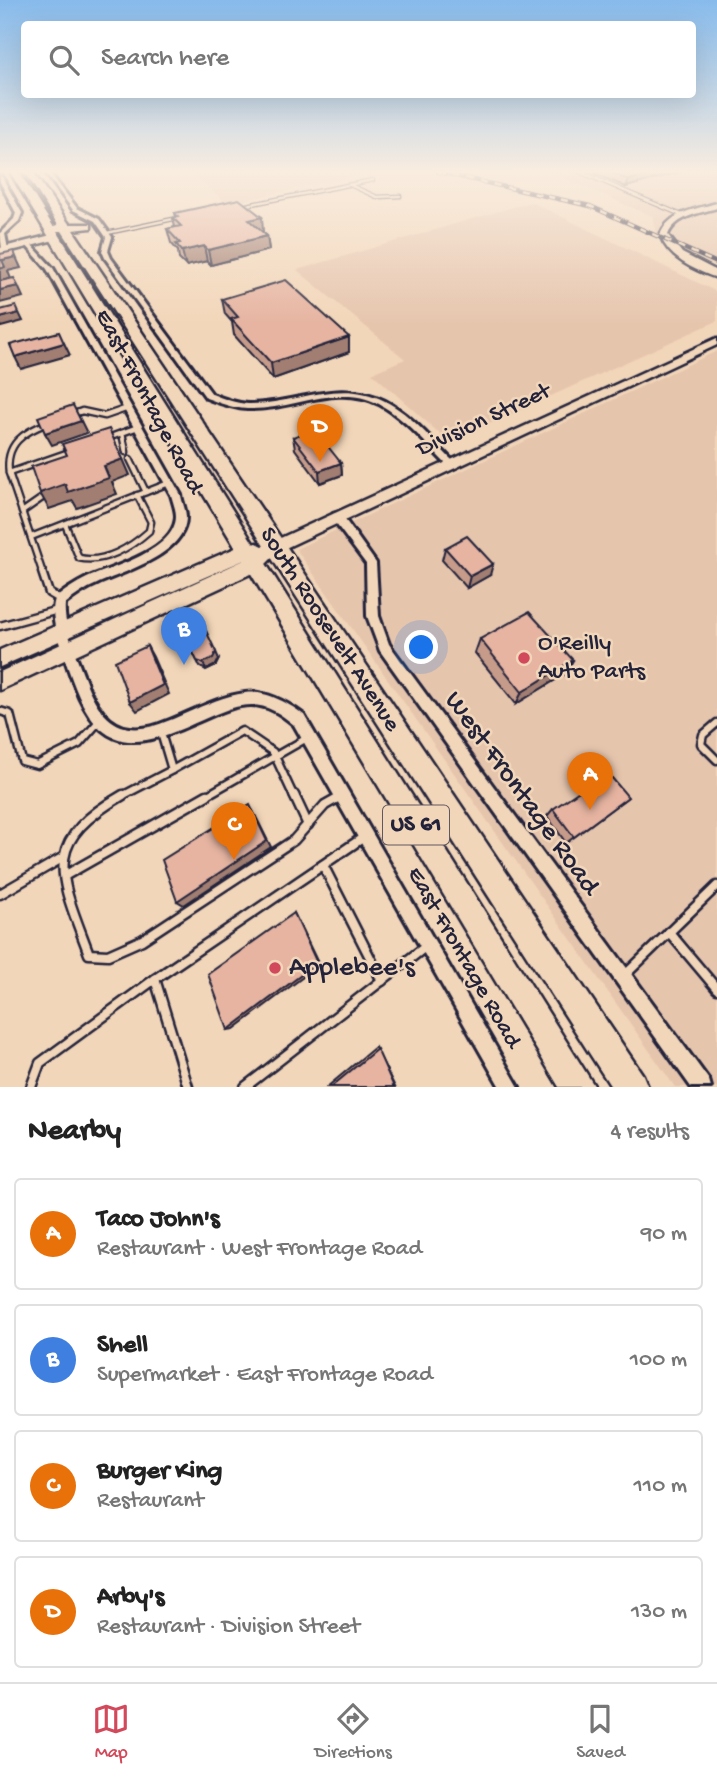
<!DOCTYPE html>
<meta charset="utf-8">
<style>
body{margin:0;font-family:"Gochi Hand",sans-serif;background:#f2f2f2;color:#222}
.you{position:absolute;left:422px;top:648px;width:24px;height:24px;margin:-18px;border:5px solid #fff;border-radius:50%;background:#1a73e8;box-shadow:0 0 0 10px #1a73e833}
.badge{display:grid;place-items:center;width:46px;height:46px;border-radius:50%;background:#d1495b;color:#fff;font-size:23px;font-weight:700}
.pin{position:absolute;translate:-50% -58px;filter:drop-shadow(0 2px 4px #0008)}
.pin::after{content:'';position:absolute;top:37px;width:24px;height:21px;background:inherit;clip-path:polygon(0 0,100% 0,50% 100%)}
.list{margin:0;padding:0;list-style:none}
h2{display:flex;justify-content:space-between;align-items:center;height:91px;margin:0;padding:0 28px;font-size:30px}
h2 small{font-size:23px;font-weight:400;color:#767676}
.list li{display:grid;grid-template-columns:46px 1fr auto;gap:21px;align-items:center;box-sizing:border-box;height:112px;margin:0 14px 14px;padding:0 14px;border:2px solid #e0e0e0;border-radius:7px}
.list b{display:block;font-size:26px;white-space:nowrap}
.list p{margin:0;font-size:23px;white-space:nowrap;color:#767676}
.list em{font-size:23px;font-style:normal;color:#767676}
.icon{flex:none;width:38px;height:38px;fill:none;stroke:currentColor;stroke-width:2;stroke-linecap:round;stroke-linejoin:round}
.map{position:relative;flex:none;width:717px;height:1087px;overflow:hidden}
.search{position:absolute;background:#fff;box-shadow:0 7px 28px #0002;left:21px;right:21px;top:21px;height:77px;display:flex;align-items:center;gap:18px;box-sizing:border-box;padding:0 24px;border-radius:7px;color:#767676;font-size:26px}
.sheet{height:595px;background:#fff}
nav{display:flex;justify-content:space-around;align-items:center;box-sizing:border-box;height:98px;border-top:2px solid #e0e0e0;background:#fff;font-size:19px;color:#767676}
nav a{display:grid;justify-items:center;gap:4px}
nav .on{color:#d1495b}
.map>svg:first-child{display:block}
</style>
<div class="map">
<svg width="717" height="1087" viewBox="0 0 717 1087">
<rect width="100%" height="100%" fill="#f2d6b9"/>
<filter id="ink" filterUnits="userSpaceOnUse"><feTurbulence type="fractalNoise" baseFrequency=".0143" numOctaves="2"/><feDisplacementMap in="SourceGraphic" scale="14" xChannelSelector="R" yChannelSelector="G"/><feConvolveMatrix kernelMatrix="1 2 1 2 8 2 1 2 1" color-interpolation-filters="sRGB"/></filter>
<g filter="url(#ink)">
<g fill="#e6c5ad">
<path d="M190,172h182l-144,32z"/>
<path d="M550,172h167v95l-61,-29 -2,-21z"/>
<path d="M531,202l186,90v29l-268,121 -77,-69 33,-14 -108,-89z"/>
<path d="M717,351v736h-42l-379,-538z"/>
</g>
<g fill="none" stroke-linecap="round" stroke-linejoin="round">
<g stroke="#22223b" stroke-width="5">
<g id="lane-far3">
<path d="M580,172l104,44"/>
<path d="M350,185l27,12 23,-1"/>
<path d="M242,206l131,-26"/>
<path d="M107,233l71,-15"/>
</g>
</g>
<g stroke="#22223b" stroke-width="9">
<g id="lane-far2">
<path d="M74,414l8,-3 23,5 23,-8"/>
<path d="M122,433l4,19"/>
<path d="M108,438l30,-11"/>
<path d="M130,459l16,33"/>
<path d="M9,473c-4,-29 14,-41 39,-50"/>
<path d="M22,512l23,-16"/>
<path d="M65,524l14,34c25,6 52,-11 70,-27l2,-9 -14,-27"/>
<path d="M31,537l138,-54"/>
<path d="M43,574l-34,-101 63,-22"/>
</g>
</g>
<g stroke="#22223b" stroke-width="11">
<g id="lane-far1">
<path d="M42,572l7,21 12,7"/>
<path d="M0,626l58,-16"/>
<path d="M0,711l10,3 12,47 15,4 42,-21 22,-25"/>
<path d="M717,723l-14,12 -2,9 16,16"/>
<path d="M172,770l70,-39 31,21 21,45"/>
<path d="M120,797l52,-27 -11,-37"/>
<path d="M204,797l103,-59"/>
</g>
</g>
<g stroke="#22223b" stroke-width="13">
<g id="lane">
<path d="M123,795c-84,48 -63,81 -34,159l19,1 34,-15 152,-100 31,-35 16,-9"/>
<path d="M294,795l14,30"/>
<path d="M323,865l59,116"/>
<path d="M66,875l141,-80"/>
<path d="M0,894l62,-36"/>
<path d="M669,932l48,57"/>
<path d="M624,976l93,-90"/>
<path d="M31,1087l9,-24 115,-84"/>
<path d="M188,1087l-33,-108 209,-142"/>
<path d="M245,1087l180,-140"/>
</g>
</g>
<g stroke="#22223b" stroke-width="6">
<g id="street">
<path d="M45,172h4l28,36 22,11 13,18 -4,14 3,7 101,136c12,5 23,9 36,10 47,1 91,-27 137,-3 27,14 47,39 68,60l2,2 -2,2h-6c-21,-21 -41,-46 -68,-61 -43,-22 -87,7 -132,5 -15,-1 -27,-6 -41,-11l-101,-140 -3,-7 4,-14 -11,-16 -22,-11z"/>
<path d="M0,176l2,1 20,36 -3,8 -14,13 3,15 -3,2 -3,-2 -2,-16 14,-14 2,-6 -16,-31z"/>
<path d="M26,243h4l23,25 128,227c1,7 5,15 5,22 0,37 -61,54 -89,67 -12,5 -22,12 -32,20 -2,22 11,52 19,73 36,100 95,25 161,16 21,-3 43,10 59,22l215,372h-19l-206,-362c-13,-11 -26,-20 -43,-20 -19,0 -39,11 -56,18 -71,33 -100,24 -126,-52 -6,-19 -21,-53 -14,-72 10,-9 20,-15 32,-21 25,-11 89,-28 89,-62 0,-6 -3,-14 -5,-21l-124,-226 -21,-24z"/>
<path d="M337,513l4,1 35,49 3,53 10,28 320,436 2,7h-20l-311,-436 -13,-35 -1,-52 -33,-44 -1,-3 1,-3z"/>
</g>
</g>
<g stroke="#22223b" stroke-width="5">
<g id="secondary">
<path d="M717,203v5c-17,5 -41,8 -49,27l14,18 35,18v7c-23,-8 -48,-19 -57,-43 9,-23 36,-26 57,-32z"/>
<path d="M55,234l4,3 -1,2 -58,15v-6z"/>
<path d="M717,338v7l-438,206 -18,18 -261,121v-18l253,-116 -253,111v-17l240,-104 17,-3 6,3z"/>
</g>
</g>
<g stroke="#22223b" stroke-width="5">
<path id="highway" d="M10,172h9l34,54 5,-1 -33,-53h8l36,52h22v4l-18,2 570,845 5,12h-37l-549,-856h-5l538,856h-36z"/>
</g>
<use href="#lane-far3" stroke="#f2d6b9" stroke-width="2.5"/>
<use href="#lane-far2" stroke="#f2d6b9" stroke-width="4.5"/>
<use href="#lane-far1" stroke="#f2d6b9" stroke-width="6"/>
<use href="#lane" stroke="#f2d6b9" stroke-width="8"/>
<use href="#street" fill="#f2d6b9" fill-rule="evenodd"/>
<use href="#secondary" fill="#f2d6b9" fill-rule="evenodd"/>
<use href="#highway" fill="#f2d6b9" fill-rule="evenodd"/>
<g stroke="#22223b" stroke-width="4.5">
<path id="rail" d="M438,172l152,34 127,57"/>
</g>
<use href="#rail" stroke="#f2d6b9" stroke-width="2.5" stroke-dasharray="7" stroke-linecap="butt"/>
</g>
<g fill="#c69b8a" stroke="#22223b" stroke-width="2">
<path d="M591,172h89l-54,15z"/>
<path d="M175,213l87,4v15l5,4 2,14 -58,15 -4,-4 -21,5 -7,-7 -1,-8 -7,-8 -4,-14 8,-2 -2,-9 3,-1z"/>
<path d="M222,299l127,38v15l-76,27 -39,-44 -2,-13 -7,-8z"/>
<path d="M293,437l48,26 1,12 -22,8 -25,-34z"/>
<path d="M445,548l45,27 -23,13 -25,-28z"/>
<path d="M182,629l37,30 -3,6 -10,5 -6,-3z"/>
<path d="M480,639l93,21 -8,14 -49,30 -41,-51z"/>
<path d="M628,797l-62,46 -19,-27 6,-7z"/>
<path d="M375,1047l20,40h-68z"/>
</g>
<g fill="#a17e71" stroke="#22223b" stroke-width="2">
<path d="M658,172h22l-54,15 3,-7z"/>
<path d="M262,217l1,14 -12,4 -2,-15z"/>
<path d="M267,236l2,14 -58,15 -3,-15z"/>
<path d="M204,246l3,15 -21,5 -4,-15z"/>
<path d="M16,257l5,11 -13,3 3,8 -11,2v-12l2,-9z"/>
<path d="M18,286l5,11 -23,6v-13z"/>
<path d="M19,313l4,8 -22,6 -1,-3v-6z"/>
<path d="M349,337v15l-76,27 -2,-16z"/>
<path d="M64,343l6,12 -49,14 -6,-12z"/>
<path d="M81,421l6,12 -35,12 -7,-12z"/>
<path d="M123,459l7,16 -18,7 5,12 -40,14 -4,-7 -24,8 -9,-16 64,-27z"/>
<path d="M341,463l1,12 -22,8 -1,-12z"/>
<path d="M493,564l-3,11 -23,13 3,-12z"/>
<path d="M147,646l6,11 16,37 -32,17 -7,-9z"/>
<path d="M216,652l3,7 -3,6 -10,5 -3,-7z"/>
<path d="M573,660l-8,14 -49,30 6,-12z"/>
<path d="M253,811l18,36 -87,58 -7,-4z"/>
<path d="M294,913l25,52 -85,64 -6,1z"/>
</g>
<g fill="#e6b4a1" stroke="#22223b" stroke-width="2">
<path d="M609,172h49l-29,8z"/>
<path d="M239,199l23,18 -13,3 18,16 -59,14 -4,-4 -22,5 -6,-7 4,-1 -13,-14 14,-3 -8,-8 5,-1 -3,-4z"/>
<path d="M14,251l2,6 -14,3 3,7 -5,2v-15z"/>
<path d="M14,278l4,8 -18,4v-9z"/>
<path d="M286,280l63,57 -78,26 -40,-44 7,-2 -16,-18z"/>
<path d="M16,306l3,7 -19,5v-8z"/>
<path d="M59,332l5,11 -49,14 -5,-12z"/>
<path d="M73,405l8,16 -36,12 -7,-16z"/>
<path d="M109,429l14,30 -19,7 5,12 -41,14 -3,-8 -25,9 -9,-26 36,-12 -5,-11z"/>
<path d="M314,429l27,34 -22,8 -26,-34z"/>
<path d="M467,536l26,28 -23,12 -25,-28z"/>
<path d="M529,612l44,48 -51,32 -42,-53z"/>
<path d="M195,617l6,3 15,32 -3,6 -10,5 -6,-2 -15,-32 2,-6z"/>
<path d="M147,646l16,39 -33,17 -15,-41z"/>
<path d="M607,772l21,25 -54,40 -21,-28z"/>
<path d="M250,805l17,36 -90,60 -15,-41z"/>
<path d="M294,913l23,50 -89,67 -20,-56z"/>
<path d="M377,1049l17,38h-63z"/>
</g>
</g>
<linearGradient id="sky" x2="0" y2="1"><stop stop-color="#87bbec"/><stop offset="0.53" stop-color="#f9ede0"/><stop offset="1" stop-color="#f9ede0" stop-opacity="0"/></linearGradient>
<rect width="717" height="324" fill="url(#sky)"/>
<g fill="#d1495b" stroke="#f2d6b9" stroke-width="2.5">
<circle cx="524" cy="658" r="7"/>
<circle cx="275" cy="968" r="7"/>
</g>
<g text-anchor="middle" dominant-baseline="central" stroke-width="5" stroke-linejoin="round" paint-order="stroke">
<rect fill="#f2d6b9" stroke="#605861" stroke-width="2" x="383" y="805.5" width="66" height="39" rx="5"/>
<g font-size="23" font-weight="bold" fill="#22223b">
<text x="416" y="825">US 61</text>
</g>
<g font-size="24" fill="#22223b" stroke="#f2d6b9">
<text transform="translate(148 402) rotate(62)">East Frontage Road</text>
<text transform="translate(484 421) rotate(-25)">Division Street</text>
<text transform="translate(329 630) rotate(57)">South Roosevelt Avenue</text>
<text transform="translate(463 958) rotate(60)">East Frontage Road</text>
</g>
<g font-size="24" fill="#22223b" stroke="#f2d6b9" text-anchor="start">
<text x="538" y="644">O'Reilly<tspan x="538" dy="28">Auto Parts</tspan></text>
</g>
<g font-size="28" fill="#22223b" stroke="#f2d6b9">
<text transform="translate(521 794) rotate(54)">West Frontage Road</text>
</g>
<g font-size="28" fill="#22223b" stroke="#f2d6b9" text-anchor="start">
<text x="289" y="968">Applebee's</text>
</g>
</g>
</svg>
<div class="you"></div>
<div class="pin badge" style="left:590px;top:810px;background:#e8710a">A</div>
<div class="pin badge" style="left:184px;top:665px;background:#3f7fe0">B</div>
<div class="pin badge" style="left:234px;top:860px;background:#e8710a">C</div>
<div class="pin badge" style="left:320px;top:462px;background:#e8710a">D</div>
<div class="search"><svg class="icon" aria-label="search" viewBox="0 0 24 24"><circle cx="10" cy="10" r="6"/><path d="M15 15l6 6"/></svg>Search here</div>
</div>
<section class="sheet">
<h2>Nearby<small>4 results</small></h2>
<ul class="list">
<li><span class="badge" style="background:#e8710a">A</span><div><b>Taco John's</b><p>Restaurant · West Frontage Road</p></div><em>90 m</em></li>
<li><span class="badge" style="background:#3f7fe0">B</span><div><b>Shell</b><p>Supermarket · East Frontage Road</p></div><em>100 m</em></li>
<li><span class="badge" style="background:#e8710a">C</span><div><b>Burger King</b><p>Restaurant</p></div><em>110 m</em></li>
<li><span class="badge" style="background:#e8710a">D</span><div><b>Arby's</b><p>Restaurant · Division Street</p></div><em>130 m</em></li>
</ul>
</section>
<nav>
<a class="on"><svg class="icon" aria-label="map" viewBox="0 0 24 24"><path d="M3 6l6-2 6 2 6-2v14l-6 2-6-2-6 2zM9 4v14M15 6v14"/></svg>Map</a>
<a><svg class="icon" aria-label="directions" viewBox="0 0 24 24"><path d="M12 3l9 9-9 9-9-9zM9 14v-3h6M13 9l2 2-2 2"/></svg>Directions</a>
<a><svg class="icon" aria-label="saved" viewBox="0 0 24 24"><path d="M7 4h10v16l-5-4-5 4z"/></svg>Saved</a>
</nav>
